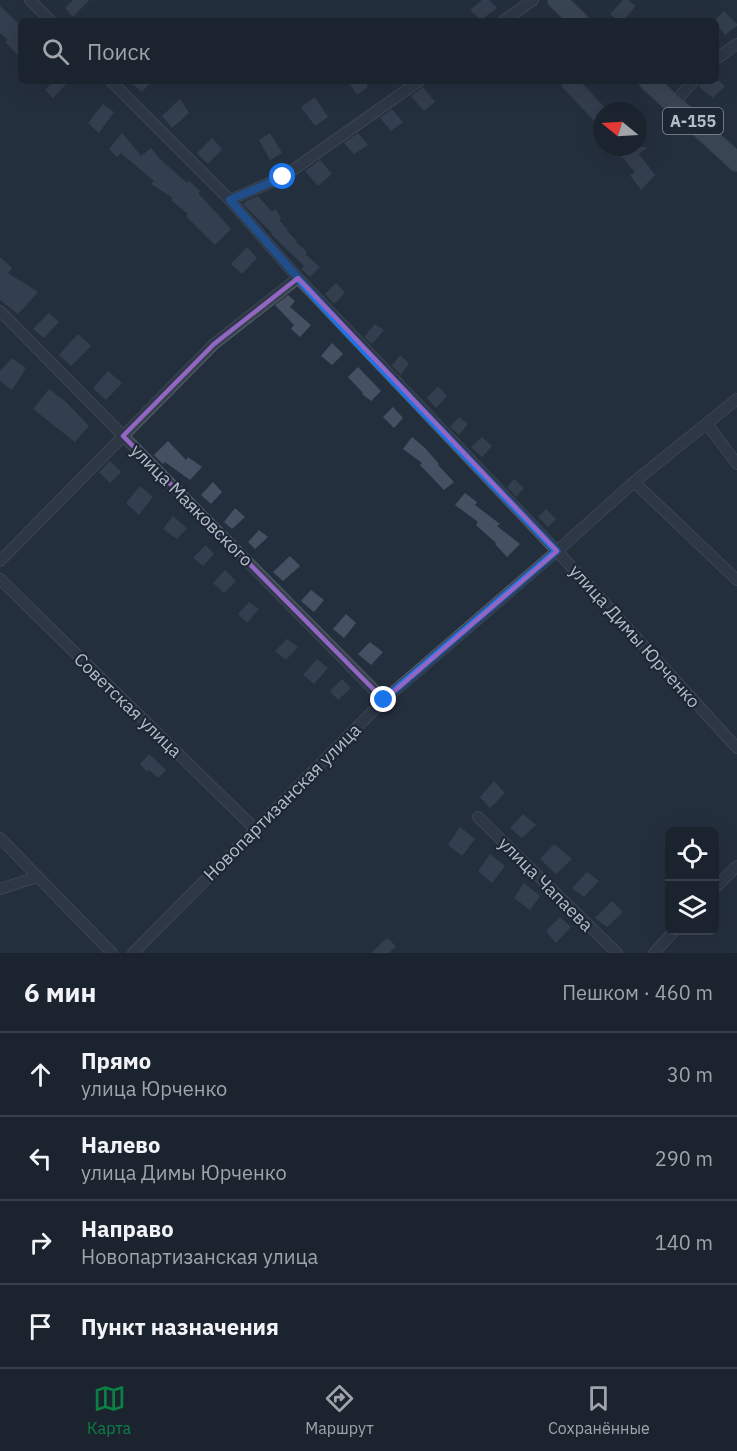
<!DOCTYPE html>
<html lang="ru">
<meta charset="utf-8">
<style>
body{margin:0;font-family:"IBM Plex Sans",sans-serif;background:#282f3a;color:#f1f3f6}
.controls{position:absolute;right:18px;bottom:18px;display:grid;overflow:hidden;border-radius:9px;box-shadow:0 6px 24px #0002}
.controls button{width:54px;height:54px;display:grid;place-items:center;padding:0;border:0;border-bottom:2px solid #39404a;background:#1b232e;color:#f1f3f6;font:30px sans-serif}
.compass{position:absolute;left:593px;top:102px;width:54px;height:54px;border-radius:50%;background:#1b232e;box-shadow:0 6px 24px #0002;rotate:288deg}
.stop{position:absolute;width:18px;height:18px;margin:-14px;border:4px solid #1a73e8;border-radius:50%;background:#fff}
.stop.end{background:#1a73e8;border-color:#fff;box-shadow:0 2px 6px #0008}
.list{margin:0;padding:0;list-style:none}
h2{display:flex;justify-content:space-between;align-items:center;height:78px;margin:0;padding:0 24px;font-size:26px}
h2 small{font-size:20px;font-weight:400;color:#a0a4aa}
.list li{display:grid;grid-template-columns:39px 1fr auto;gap:18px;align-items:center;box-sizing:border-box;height:84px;padding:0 24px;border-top:2px solid #39404a}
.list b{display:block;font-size:22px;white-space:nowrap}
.list p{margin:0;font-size:20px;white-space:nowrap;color:#a0a4aa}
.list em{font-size:20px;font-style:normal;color:#a0a4aa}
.icon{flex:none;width:33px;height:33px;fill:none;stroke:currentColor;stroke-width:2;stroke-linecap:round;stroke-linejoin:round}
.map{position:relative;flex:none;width:737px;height:953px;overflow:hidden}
.search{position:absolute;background:#1b232e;box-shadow:0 6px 24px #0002;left:18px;right:18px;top:18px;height:66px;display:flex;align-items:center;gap:15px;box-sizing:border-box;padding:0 21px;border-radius:9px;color:#a0a4aa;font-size:22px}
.sheet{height:414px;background:#1b232e}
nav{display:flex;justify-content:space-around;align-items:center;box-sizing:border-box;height:84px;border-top:2px solid #39404a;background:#1b232e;font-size:16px;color:#a0a4aa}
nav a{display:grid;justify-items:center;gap:3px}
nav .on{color:#0b8043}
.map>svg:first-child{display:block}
</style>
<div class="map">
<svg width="737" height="953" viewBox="0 0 737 953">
<rect width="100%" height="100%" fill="#242f3e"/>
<g fill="#455162">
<path d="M73,0h16l-16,17 -8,-9z"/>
<path d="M482,0h7l8,8 -16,12 -11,-10z"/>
<path d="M623,0h5l8,6 -13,15h-5l-8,-7z"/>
<path d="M0,6l21,20v32l-16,-16 3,-2 -8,-7z"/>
<path d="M724,11l13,13v2l-12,9 -9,-11v-3h-2z"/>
<path d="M54,81h15l-16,17 -8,-8z"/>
<path d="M129,81h23l-10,11z"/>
<path d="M348,81h17l3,6 -11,8z"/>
<path d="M566,81h14l28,30h-6v18l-41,-43z"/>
<path d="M702,81h17l6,5 -12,12 -14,-11z"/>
<path d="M423,87l12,15 -11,9 -13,-15z"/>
<path d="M315,97l13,20 -13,9 -14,-19z"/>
<path d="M180,99l9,14 -17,15 -10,-12z"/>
<path d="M103,104l11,8 -15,21 -11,-10z"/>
<path d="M392,109l11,13 -12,9 -11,-13z"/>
<path d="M122,133l19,23 10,-8 9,11 27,24 2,-2 11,10 -2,2 33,36 -16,16 -29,-29 2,-2 -17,-14 2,-2 -22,-14 3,-3 -33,-28 -4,4 -8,-8z"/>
<path d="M270,133l12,20 -12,7 -11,-20z"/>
<path d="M358,133l10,12 -14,9 -10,-11z"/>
<path d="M212,138l10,11 -14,15 -11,-11z"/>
<path d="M622,147h26l-9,7 16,21 -14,15 -11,-15 5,-3 -18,-21z"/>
<path d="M320,160l12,14 -14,12 -13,-15z"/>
<path d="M258,196l14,16 3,-3 6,9 -2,2 9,10 -1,1 10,10 -1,1 11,10 -2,2 15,13 -10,10 -9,-8 3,-3 -33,-32 1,-1 -29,-29 4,-3z"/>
<path d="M247,247l10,11 -15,16 -11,-10z"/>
<path d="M0,257l12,11 -4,5 30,19 -20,22 -18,-14z"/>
<path d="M336,283l9,10 -11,11 -9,-10z"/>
<path d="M288,295l7,6 -5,6 21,18 -11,12 -9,-8 3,-4 -19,-20z"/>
<path d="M49,313l10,9 -15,16 -11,-9z"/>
<path d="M375,324l9,6 -12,14 -8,-7z"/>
<path d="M78,334l13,12 -20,20 -12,-11z"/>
<path d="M332,343l11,11 -11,11 -11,-9z"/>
<path d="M400,355l9,8 -8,12 -9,-9z"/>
<path d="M12,358l14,10 -14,22 -12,-9v-10z"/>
<path d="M358,367l23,24 -10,10 -9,-7 1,-1 -15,-16z"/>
<path d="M108,371l14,12 -16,17 -13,-12z"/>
<path d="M438,386l9,10 -11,12 -9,-10z"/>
<path d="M49,389l17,13 23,24 -14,16 -42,-33z"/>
<path d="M393,407l10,11 -9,10 -11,-11z"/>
<path d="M459,417l9,7 -9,11 -9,-8z"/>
<path d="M412,437l13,11 14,16 -1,1 16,17 -10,8 -24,-25 2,-2 -19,-14z"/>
<path d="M482,437l10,9 -10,11 -11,-10z"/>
<path d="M168,441l18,19 2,-3 14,10 -12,13 -25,-18 -2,2 -9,-9z"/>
<path d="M110,461l11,11 -11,11 -11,-11z"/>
<path d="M514,479l10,9 -8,9 -9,-10z"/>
<path d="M213,482l9,10 -11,12 -10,-9z"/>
<path d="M140,486l13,11 -14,18 -13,-12z"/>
<path d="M465,493l12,9 -2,3 25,19 -3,2 23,18 -13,13 -12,-13 1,-1 -20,-18 2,-3 -23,-17z"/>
<path d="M235,508l10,9 -13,12 -8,-7z"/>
<path d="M546,509l10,10 -8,8 -10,-10z"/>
<path d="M173,516l14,12 -10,11 -14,-10z"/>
<path d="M259,530l9,7 -13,12 -7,-7z"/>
<path d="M206,545l8,9 -11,12 -10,-8z"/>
<path d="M290,556l10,10 -17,15 -10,-9z"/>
<path d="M225,570l11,11 -12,12 -11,-10z"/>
<path d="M311,590l13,10 -10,12 -13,-11z"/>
<path d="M249,602l10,7 -12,14 -9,-9z"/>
<path d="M346,614l10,9 -12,15 -11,-9z"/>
<path d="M287,639l11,8 -12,13 -11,-9z"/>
<path d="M370,642l13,10 -12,13 -13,-11z"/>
<path d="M317,659l11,9 -14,16 -11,-9z"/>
<path d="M342,679l9,9 -13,12 -8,-9z"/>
<path d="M149,754l17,16 -8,8 -9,-8 -2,2 -7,-8z"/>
<path d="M494,781l11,12 -15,15 -10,-11z"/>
<path d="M523,814l13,11 -14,13 -12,-10z"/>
<path d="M460,827l15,12 -13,17 -14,-11z"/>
<path d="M554,844l18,15 -16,15 -16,-15z"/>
<path d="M490,854l15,12 -13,17 -14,-12z"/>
<path d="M587,872l12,9 -15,16 -12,-9z"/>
<path d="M524,883l16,13 -10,14 -16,-12z"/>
<path d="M612,901l11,11 -16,15 -12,-9z"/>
<path d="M560,917l11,10 -15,16 -10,-12z"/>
<path d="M387,938l9,8 -7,7h-18z"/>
</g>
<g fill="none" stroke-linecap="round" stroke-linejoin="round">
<g stroke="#565f6c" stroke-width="12">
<g id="street">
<path d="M30,0l21,21"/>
<path d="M503,21l30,-21"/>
<path d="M716,59l21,-15"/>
<path d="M111,81l119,119 68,78 259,273 180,197"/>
<path d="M673,103l21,-22"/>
<path d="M230,200l53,-23 136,-96"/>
<path d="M0,311l384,389"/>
<path d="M707,424l30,40"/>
<path d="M634,482l103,98"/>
<path d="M0,561l214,-217 84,-66"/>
<path d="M0,579l256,251"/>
<path d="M478,817l139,136"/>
<path d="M0,838l112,115"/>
<path d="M0,889l37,-12"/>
<path d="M714,889l23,-23"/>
<path d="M133,953l251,-253 173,-149 77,-69 103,-83"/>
<path d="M654,953l21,-23"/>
</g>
</g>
<g stroke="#414a57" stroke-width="20">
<g id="primary">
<path d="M557,0l22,21"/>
<path d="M648,81l89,81"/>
</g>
</g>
<use href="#street" stroke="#38414e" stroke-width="10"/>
<use href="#primary" stroke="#56606e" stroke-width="18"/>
</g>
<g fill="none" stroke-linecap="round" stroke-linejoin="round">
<path stroke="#1a73e8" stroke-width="8" d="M283,177l-53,23 68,78 49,54 210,219 -173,149"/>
</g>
<path d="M0 0H737V953H0ZM298,278l259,273 -173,149 -261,-264 91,-92z" fill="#242f3e" fill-opacity=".55" fill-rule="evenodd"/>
<path fill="none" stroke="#9266c3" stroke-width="4.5" stroke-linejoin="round" d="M298,278l259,273 -173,149 -261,-264 91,-92z"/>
<g text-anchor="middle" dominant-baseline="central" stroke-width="4.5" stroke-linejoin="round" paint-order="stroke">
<rect fill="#1d2633" stroke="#878f9c" stroke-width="1.5" x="663" y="108" width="60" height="26" rx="4.5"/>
<g font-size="16" font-weight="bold" fill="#b4bcc9">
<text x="693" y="121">А-155</text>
</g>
<g font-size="18" fill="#b4bcc9" stroke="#1d2633">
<text transform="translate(192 505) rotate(45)">улица Маяковского</text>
<text transform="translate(635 636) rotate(48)">улица Димы Юрченко</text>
<text transform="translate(128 705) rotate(44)">Советская улица</text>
<text transform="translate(282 802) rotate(-45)">Новопартизанская улица</text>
<text transform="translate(546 884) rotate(45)">улица Чапаева</text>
</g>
</g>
</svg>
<div class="controls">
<button><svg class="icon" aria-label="locate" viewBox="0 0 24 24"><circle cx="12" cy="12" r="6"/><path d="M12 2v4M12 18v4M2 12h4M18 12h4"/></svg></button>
<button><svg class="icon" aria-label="layers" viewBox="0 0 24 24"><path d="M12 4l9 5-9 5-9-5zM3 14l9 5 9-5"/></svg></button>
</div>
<svg class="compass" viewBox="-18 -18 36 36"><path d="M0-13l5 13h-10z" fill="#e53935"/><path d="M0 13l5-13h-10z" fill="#a0a4aa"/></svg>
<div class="stop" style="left:283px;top:177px"></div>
<div class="stop end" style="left:384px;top:700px"></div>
<div class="search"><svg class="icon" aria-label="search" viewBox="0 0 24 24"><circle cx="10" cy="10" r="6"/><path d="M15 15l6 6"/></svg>Поиск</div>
</div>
<section class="sheet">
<h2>6 мин<small>Пешком · 460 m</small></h2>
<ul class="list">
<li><svg class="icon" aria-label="ahead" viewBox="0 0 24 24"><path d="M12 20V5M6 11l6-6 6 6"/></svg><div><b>Прямо</b><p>улица Юрченко</p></div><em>30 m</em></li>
<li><svg class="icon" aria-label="left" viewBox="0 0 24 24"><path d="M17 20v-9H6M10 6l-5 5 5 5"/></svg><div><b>Налево</b><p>улица Димы Юрченко</p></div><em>290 m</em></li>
<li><svg class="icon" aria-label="right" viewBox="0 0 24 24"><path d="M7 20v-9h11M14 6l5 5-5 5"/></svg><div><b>Направо</b><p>Новопартизанская улица</p></div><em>140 m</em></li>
<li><svg class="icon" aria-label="arrive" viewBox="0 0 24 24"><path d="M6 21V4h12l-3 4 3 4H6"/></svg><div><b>Пункт назначения</b></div></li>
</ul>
</section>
<nav>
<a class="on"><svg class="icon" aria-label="map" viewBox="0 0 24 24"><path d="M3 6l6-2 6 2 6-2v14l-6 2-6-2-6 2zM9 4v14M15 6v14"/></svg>Карта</a>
<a><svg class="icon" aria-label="directions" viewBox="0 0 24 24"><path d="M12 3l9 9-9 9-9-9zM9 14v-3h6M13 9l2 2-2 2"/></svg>Маршрут</a>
<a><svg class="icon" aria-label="saved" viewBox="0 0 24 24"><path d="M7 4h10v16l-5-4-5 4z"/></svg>Сохранённые</a>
</nav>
